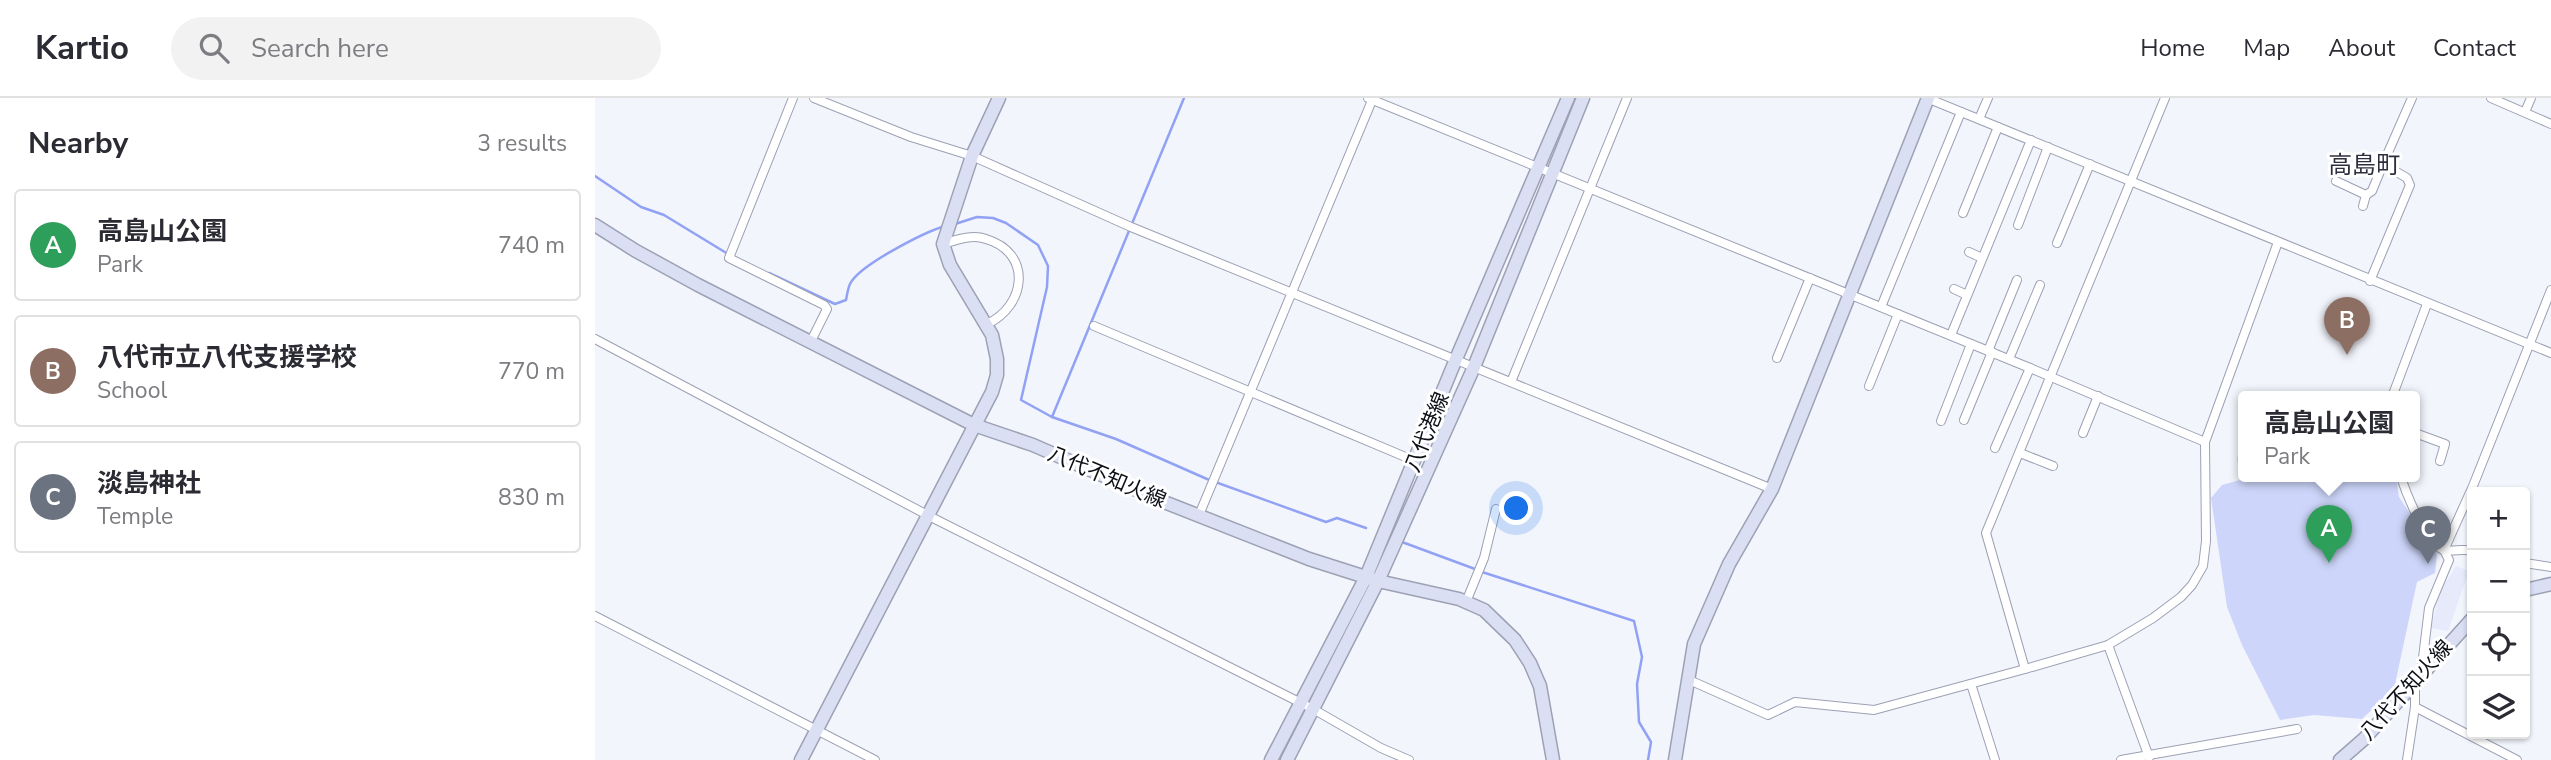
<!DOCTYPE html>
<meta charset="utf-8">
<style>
body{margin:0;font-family:"Nunito Sans","Noto Sans JP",sans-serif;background:#f2f2f3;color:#2b2b33}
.controls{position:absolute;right:21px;bottom:21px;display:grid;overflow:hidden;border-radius:7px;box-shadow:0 2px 5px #0004}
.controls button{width:63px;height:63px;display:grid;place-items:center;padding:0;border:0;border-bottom:2px solid #e1e1e2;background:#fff;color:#2b2b33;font:35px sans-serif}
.you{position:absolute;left:922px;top:411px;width:24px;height:24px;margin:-18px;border:5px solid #fff;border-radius:50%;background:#1a73e8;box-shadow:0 0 0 10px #1a73e833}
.badge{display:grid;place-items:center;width:46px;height:46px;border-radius:50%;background:#111827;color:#fff;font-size:23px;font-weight:700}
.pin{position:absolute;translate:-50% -58px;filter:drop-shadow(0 2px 4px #0008)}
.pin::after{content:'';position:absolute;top:37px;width:24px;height:21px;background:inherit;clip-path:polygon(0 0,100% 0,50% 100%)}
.popup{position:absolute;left:1643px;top:293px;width:182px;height:91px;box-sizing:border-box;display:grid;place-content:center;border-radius:7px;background:#fff;filter:drop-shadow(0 2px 5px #0005);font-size:23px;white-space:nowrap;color:#7c7c81}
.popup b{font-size:26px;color:#2b2b33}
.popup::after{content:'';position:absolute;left:50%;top:100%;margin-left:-14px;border:14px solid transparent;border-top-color:#fff}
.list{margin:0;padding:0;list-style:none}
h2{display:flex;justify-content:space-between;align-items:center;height:91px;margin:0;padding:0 28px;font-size:30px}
h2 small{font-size:23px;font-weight:400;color:#7c7c81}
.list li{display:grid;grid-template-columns:46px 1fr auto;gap:21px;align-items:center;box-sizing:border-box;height:112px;margin:0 14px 14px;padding:0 14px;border:2px solid #e1e1e2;border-radius:7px}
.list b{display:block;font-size:26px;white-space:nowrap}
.list p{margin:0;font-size:23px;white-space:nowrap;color:#7c7c81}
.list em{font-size:23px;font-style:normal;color:#7c7c81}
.icon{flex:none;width:38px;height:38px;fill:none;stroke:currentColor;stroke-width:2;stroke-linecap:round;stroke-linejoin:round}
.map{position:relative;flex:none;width:1956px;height:662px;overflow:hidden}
header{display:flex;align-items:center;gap:42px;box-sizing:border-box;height:98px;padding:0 35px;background:#fff;border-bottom:2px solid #e1e1e2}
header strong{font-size:33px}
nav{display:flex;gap:38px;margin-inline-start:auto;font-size:24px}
.search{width:490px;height:63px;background:#f2f2f3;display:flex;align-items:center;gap:18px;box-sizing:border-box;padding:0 24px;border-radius:38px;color:#7c7c81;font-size:26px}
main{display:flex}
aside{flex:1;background:#fff}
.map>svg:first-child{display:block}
</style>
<header>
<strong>Kartio</strong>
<div class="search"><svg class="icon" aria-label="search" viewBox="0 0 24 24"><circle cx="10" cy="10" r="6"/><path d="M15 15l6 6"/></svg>Search here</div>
<nav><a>Home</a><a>Map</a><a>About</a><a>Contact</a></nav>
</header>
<main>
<aside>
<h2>Nearby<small>3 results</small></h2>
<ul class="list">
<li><span class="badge" style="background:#2e9e5b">A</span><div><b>高島山公園</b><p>Park</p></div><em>740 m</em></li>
<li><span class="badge" style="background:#8d6e63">B</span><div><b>八代市立八代支援学校</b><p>School</p></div><em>770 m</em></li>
<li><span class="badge" style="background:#6b7280">C</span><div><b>淡島神社</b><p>Temple</p></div><em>830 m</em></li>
</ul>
</aside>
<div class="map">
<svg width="1956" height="662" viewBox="0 0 1956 662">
<rect width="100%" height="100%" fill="#f3f5fd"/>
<path fill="#e6eafb" d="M1861,468l13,5 -21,60 -17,-3 12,-48 4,1z"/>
<path fill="#cdd6fa" d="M1648,357v22h153l3,20 38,57 -2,19 -18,9 -23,107 -32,30 -48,-4 -34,5 -38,-75 -15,-38 -16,-109 11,-13 18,-5 -3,-23z"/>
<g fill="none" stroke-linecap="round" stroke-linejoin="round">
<g stroke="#91a2f4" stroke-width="2.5">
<path d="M0,78l46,31 23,8 64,39"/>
<path d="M360,126l22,-7 16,1 13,5 32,22 10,21 -1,21 -26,113 31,17 64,22 91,40 119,43 11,-4 29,10"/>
<path d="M174,175l66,31 11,-4c1,-5 2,-12 4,-16 9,-19 75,-52 95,-58"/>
<path d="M457,319l132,-319"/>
<path d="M807,444l73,27"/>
<path d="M887,474l152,49 8,36 -5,27 2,38 12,20 -3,18"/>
</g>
<g stroke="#9ca1b3" stroke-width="10">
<g id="street">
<path d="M198,0l-64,160 95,47 3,4 -16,32"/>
<path d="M219,0l97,39 61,19 159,71 641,262"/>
<path d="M773,0l662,270 175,74"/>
<path d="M1332,0l624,255"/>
<path d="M1896,0l60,26"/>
<path d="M1930,14l6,-14"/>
<path d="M1384,21l9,-21"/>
<path d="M1741,83l30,14"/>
<path d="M1768,108l3,-11 6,-4 11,-27"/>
<path d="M1368,115l35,-86"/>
<path d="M1423,127l30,-78"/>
<path d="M1462,145l33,-79"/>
<path d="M348,146c13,-4 29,-10 43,-5 47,14 40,67 1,85"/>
<path d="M1374,154l13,6"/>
<path d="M1775,183l40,-96 -3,-7 -24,-14 29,-66"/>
<path d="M1359,191l13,6"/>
<path d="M1286,209l80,-195"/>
<path d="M499,228l321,135"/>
<path d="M1356,237l80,-195"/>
<path d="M0,241l338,179 380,191 68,39 28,12"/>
<path d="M1393,253l29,-71"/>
<path d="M1182,260l33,-80"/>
<path d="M1414,261l31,-74"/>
<path d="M916,284l116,-284"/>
<path d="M1274,288l29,-72"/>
<path d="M1797,299l35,-93"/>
<path d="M1369,322l28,-68"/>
<path d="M1346,323l30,-77"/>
<path d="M1488,335l15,-37"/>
<path d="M1820,335l30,11 -5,17"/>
<path d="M1400,350l35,-80"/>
<path d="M1425,355l33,13"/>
<path d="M1806,379c5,16 26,69 43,73 9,2 19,-2 28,1"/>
<path d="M604,417l174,-417"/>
<path d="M1849,452l29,-64 78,-196"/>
<path d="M1930,465l26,4"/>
<path d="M871,504l18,-44 12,-49"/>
<path d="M0,518l280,144"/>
<path d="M1513,547l41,112"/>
<path d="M1430,571l-39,-136 179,-435"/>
<path d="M1826,576l8,-66 20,-48 -5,-10"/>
<path d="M1092,581l81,36 27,-13 79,8 151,-41 83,-24 45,-27 28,-21 11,-12 11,-19 3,-25 -1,-99 73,-200"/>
<path d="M1376,586l24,76"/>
<path d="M1820,609l102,53"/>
<path d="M1526,662l176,-31"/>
<path d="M1812,662l8,-53v-23"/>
</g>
</g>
<g stroke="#9ca1b3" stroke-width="15">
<g id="secondary">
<path d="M0,127l41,26 62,34 276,140 59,20 126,55 150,59 69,22 81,18 25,11 31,30 15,23 10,23 13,74"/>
<path d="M1930,492l26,-6"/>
<path d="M206,662l191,-368 5,-17v-16l-5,-24 -42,-70 -7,-21 29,-88 27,-58"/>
<path d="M676,662l95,-183 90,-218 112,-261"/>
<path d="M692,662l91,-179 96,-214 109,-269"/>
<path d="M1080,662l19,-116 35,-80 43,-75 156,-391"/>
<path d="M1745,662l24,-21 108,-120"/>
</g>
</g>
<use href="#street" stroke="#fff" stroke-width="8"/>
<use href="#secondary" stroke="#dadff4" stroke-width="12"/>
</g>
<g text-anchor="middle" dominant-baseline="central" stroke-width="6" stroke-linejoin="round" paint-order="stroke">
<g font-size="21" fill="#0d0f16" stroke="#fff">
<text transform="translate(832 334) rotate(-68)">八代港線</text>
<text transform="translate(512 379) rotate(23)">八代不知火線</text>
<text transform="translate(1811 592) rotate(-48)">八代不知火線</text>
</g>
<g font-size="24" fill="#2c2f3f" stroke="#fff">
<text x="1769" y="67">高島町</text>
</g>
</g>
</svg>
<div class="controls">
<button>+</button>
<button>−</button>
<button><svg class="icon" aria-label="locate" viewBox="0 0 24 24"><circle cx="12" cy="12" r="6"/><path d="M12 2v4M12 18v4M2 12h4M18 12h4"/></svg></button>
<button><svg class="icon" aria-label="layers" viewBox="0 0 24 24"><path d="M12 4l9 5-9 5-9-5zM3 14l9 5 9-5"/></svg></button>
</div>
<div class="you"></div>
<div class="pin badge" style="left:1734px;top:465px;background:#2e9e5b">A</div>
<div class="popup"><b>高島山公園</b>Park</div>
<div class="pin badge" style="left:1752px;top:257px;background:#8d6e63">B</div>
<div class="pin badge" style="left:1833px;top:466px;background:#6b7280">C</div>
</div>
</main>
